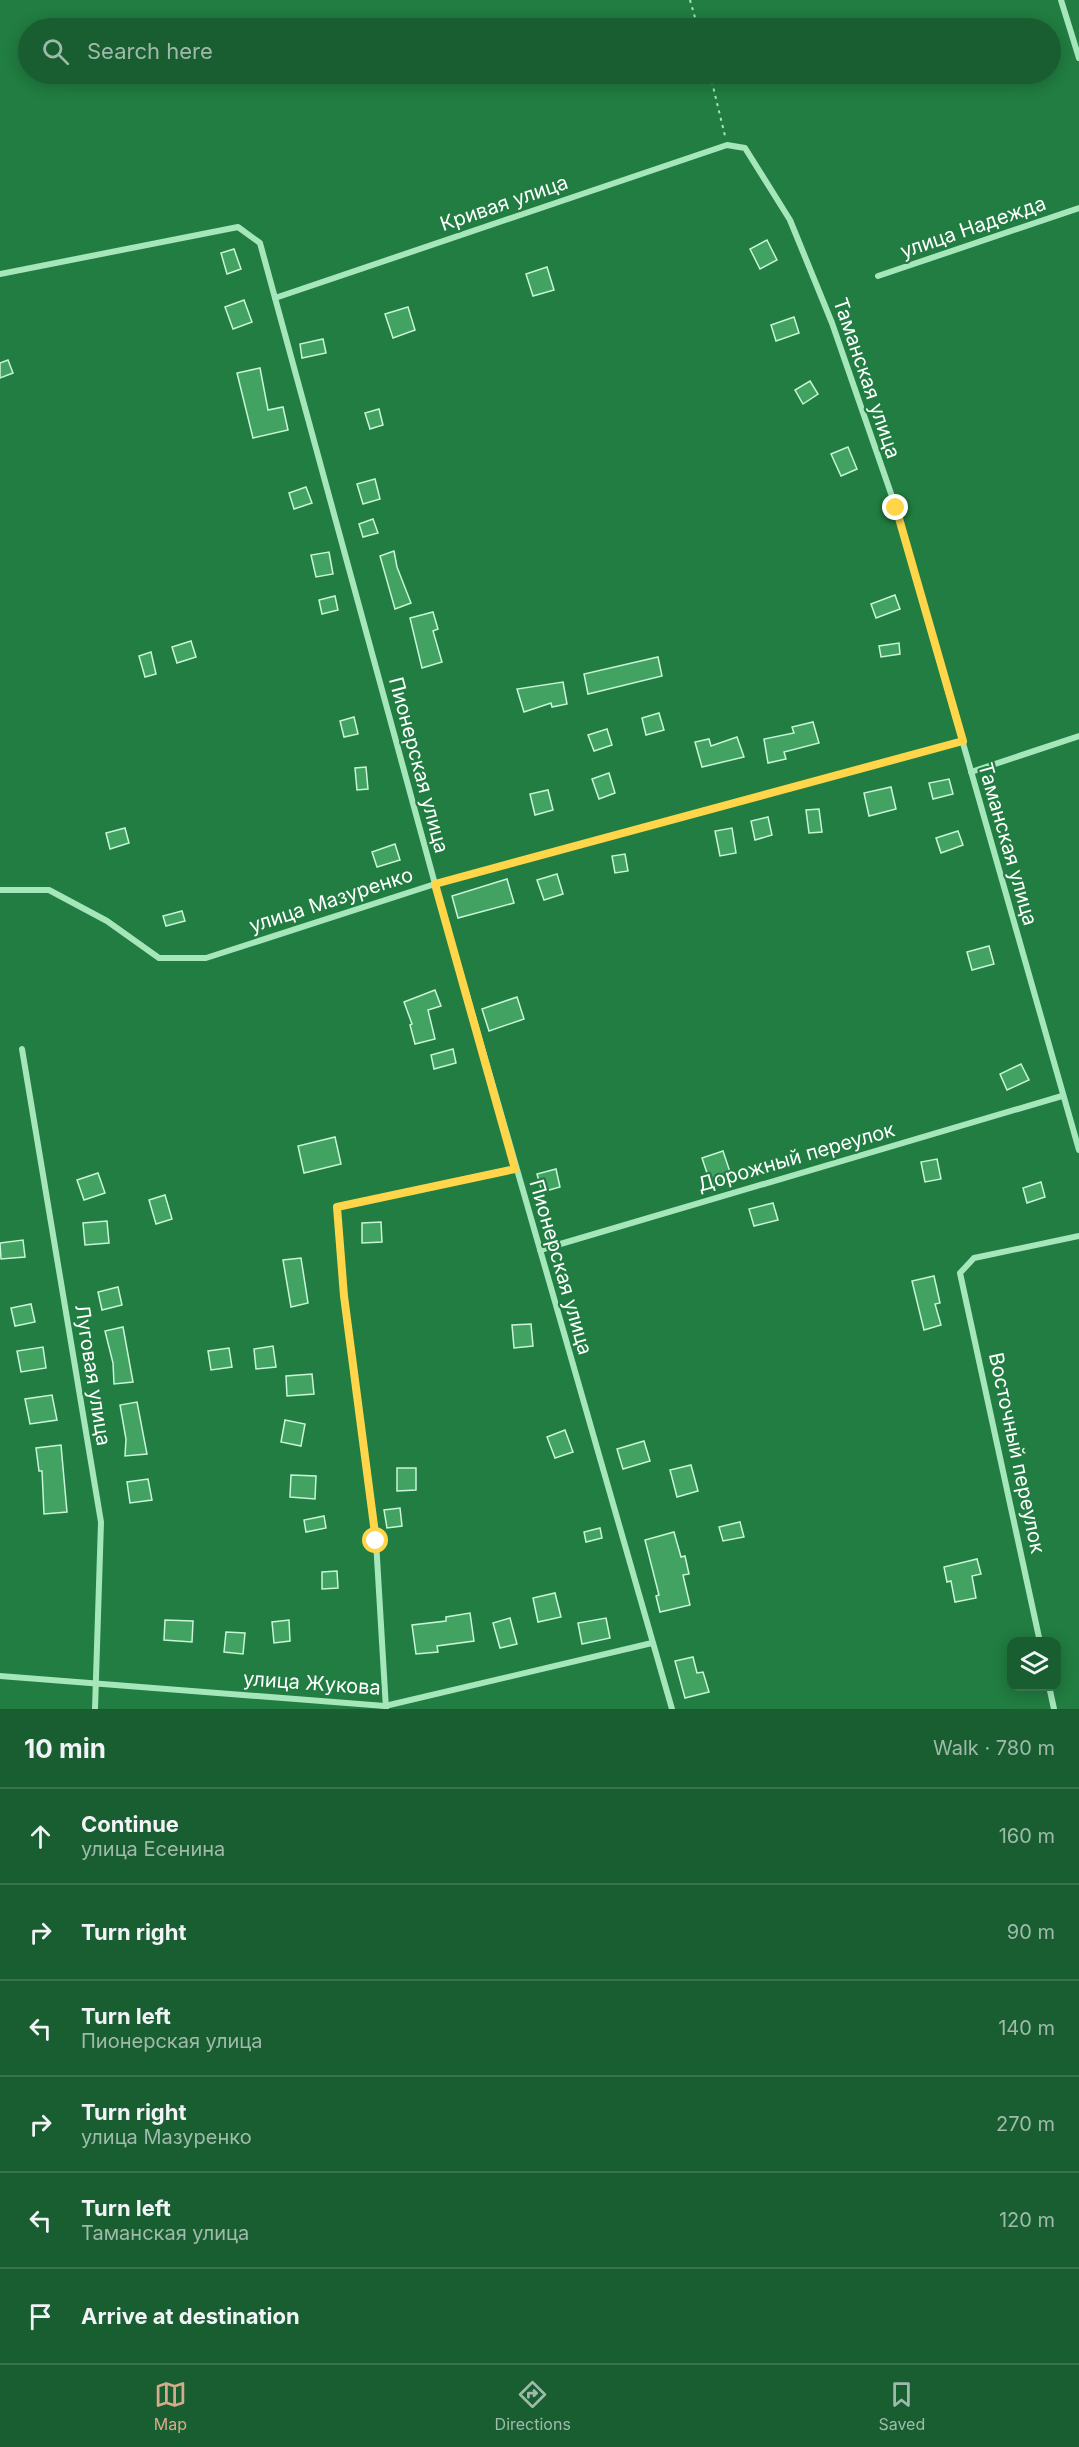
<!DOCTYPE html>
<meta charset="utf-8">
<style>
body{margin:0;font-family:Inter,sans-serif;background:#26673d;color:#f1f3f6}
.controls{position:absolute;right:18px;bottom:18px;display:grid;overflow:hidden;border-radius:12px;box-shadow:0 3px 15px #0003}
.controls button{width:54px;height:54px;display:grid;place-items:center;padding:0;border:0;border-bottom:2px solid #37734d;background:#195e31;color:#f1f3f6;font:30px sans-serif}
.stop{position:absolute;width:18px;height:18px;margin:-14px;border:4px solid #ffd54a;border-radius:50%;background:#fff}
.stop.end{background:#ffd54a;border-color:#fff;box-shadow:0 2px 6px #0008}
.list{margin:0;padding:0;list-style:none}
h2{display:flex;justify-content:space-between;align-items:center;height:78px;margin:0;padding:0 24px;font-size:26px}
h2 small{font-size:20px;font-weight:400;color:#9fbaab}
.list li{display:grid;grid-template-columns:39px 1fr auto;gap:18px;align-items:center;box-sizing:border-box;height:96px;padding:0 24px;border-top:2px solid #37734d}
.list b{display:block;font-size:22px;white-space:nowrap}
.list p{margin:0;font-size:20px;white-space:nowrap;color:#9fbaab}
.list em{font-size:20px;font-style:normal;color:#9fbaab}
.icon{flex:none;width:33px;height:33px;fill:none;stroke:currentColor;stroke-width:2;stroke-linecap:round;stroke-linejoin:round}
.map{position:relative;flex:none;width:1079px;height:1709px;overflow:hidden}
.search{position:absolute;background:#195e31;box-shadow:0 3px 15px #0003;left:18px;right:18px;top:18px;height:66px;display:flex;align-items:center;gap:15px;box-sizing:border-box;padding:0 21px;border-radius:33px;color:#9fbaab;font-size:22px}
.sheet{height:654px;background:#195e31}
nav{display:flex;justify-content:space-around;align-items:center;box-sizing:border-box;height:84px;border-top:2px solid #37734d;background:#195e31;font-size:16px;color:#9fbaab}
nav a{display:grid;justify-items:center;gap:3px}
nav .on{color:#d6ab8b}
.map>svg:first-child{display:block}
</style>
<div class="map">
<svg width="1079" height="1709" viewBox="0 0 1079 1709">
<rect width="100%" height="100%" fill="#217d41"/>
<g fill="#41a262" stroke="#c8f5d7" stroke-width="1.5">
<path d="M767,240l10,20 -17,9 -10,-20z"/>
<path d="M234,249l7,20 -14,5 -6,-21z"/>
<path d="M547,267l7,23 -21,6 -7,-22z"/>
<path d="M244,300l8,22 -19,7 -8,-22z"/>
<path d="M408,307l7,23 -22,8 -8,-24z"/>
<path d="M794,317l5,16 -23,8 -5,-16z"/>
<path d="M323,339l3,14 -24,5 -2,-14z"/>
<path d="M8,360l5,13 -13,5v-15z"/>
<path d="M260,368l8,42 15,-3 5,23 -35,8 -16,-65z"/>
<path d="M810,381l8,13 -15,10 -8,-14z"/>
<path d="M379,409l4,16 -13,4 -5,-16z"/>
<path d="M848,447l9,22 -16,7 -10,-22z"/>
<path d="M375,479l5,20 -17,5 -6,-20z"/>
<path d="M306,487l6,16 -18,6 -5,-16z"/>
<path d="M373,519l5,14 -15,4 -4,-13z"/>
<path d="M394,551l3,16 14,36 -16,6 -15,-53z"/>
<path d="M329,552l4,22 -17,3 -5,-22z"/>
<path d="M895,595l5,14 -24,9 -5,-14z"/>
<path d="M335,596l3,14 -16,4 -3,-14z"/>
<path d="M433,612l5,17 -5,2 9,31 -20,6 -12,-50z"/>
<path d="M191,641l5,16 -19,6 -5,-16z"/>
<path d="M899,643l1,11 -19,3 -2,-11z"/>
<path d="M151,652l5,22 -11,3 -6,-21z"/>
<path d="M658,657l4,19 -74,18 -4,-20z"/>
<path d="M563,682l4,22 -15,3 -1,-4 -27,9 -7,-23z"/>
<path d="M659,713l5,17 -18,5 -4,-17z"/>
<path d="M354,717l4,17 -14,3 -4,-16z"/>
<path d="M813,722l6,21 -35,9 2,7 -18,4 -4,-24 30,-6 -2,-6z"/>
<path d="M607,729l5,16 -18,6 -6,-16z"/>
<path d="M737,737l7,20 -42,10 -7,-25 14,-3 2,7z"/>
<path d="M366,767l2,22 -11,1 -2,-22z"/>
<path d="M609,773l6,20 -16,6 -7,-20z"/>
<path d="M949,779l4,15 -20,5 -4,-16z"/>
<path d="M891,787l5,22 -27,7 -5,-23z"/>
<path d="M548,790l5,20 -18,5 -5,-21z"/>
<path d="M819,809l3,23 -13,1 -3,-23z"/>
<path d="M768,817l4,18 -17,5 -4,-19z"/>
<path d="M125,828l4,15 -19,6 -4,-16z"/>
<path d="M732,828l4,25 -16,3 -5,-25z"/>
<path d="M958,831l5,14 -22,8 -5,-15z"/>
<path d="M395,844l5,16 -23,7 -5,-15z"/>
<path d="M625,854l3,17 -13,2 -3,-17z"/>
<path d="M557,874l6,20 -19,6 -7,-20z"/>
<path d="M507,879l7,24 -56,15 -6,-22z"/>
<path d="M182,911l3,10 -19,5 -3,-10z"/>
<path d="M989,946l5,18 -22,6 -5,-18z"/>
<path d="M435,990l6,16 -13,4 7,29 -20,5 -5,-19 2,-1 -8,-22z"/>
<path d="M517,997l7,22 -35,12 -7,-22z"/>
<path d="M453,1049l3,14 -22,6 -3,-14z"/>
<path d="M1021,1064l8,16 -22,10 -7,-16z"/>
<path d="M335,1137l6,27 -37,9 -6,-27z"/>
<path d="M723,1151l8,24 -21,7 -8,-24z"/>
<path d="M937,1159l4,20 -16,3 -4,-20z"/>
<path d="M556,1169l4,18 -18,5 -5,-18z"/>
<path d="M98,1173l7,20 -21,7 -7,-20z"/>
<path d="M1041,1182l4,15 -18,6 -4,-15z"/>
<path d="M165,1195l7,24 -16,5 -7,-24z"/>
<path d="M773,1203l5,17 -24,6 -5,-17z"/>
<path d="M107,1221l2,22 -24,2 -2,-22z"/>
<path d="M381,1222l1,20 -20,1v-20z"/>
<path d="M23,1240l2,17 -24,2 -1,-16z"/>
<path d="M301,1258l7,45 -17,4 -8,-47z"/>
<path d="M934,1276l6,27 -5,1 6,21 -17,5 -12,-49z"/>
<path d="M118,1287l4,18 -20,5 -4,-18z"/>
<path d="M31,1304l4,18 -20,4 -4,-18z"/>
<path d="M531,1324l2,22 -19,2 -2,-23z"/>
<path d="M123,1327l10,55 -19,2 -1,-21 -8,-32z"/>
<path d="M273,1346l3,21 -20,2 -2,-20z"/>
<path d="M43,1347l3,21 -25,4 -4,-21z"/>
<path d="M229,1348l3,19 -21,3 -3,-19z"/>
<path d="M312,1374l2,20 -27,2 -1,-20z"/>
<path d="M52,1395l5,25 -27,4 -5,-25z"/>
<path d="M137,1402l10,52 -22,2 1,-17 -6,-34z"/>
<path d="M285,1420l20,4 -4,22 -20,-4z"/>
<path d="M565,1430l8,22 -18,6 -8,-21z"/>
<path d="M644,1441l6,20 -27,8 -6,-20z"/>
<path d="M61,1445l6,67 -23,2 -2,-43h-3l-3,-23z"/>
<path d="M691,1465l7,26 -21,6 -7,-27z"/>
<path d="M397,1468h19v22l-19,1z"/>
<path d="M291,1475l25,1 -1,23 -25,-2z"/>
<path d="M148,1479l4,21 -22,3 -3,-21z"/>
<path d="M400,1508l2,18 -15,2 -3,-18z"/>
<path d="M324,1516l2,12 -20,4 -2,-12z"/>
<path d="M740,1522l4,15 -21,4 -4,-14z"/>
<path d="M600,1528l2,10 -16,4 -2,-10z"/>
<path d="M674,1532l7,25 4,-1 4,18 -6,1 7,30 -30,7 -4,-16 3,-1 -14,-55z"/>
<path d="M977,1559l4,15 -9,2 4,22 -21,4 -4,-21 -4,1 -3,-15z"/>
<path d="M337,1571l1,17 -16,1v-17z"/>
<path d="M555,1593l6,24 -23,5 -5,-24z"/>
<path d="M470,1613l4,28 -37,5 1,6 -22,2 -4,-29 34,-4v-4z"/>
<path d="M510,1618l7,26 -17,4 -7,-25z"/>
<path d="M606,1618l4,20 -28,6 -4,-21z"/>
<path d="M165,1620l28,1 -1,21 -28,-2z"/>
<path d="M289,1620l1,21 -16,2 -2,-21z"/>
<path d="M226,1632l19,1 -2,21 -19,-2z"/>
<path d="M693,1657l4,16 6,-1 6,20 -24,6 -10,-37z"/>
</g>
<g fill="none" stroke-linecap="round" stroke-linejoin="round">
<g stroke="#a5e6ba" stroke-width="2" stroke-dasharray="3 4.5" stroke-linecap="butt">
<path d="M690,0l8,28"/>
<path d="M710,74l15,62"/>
</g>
<g stroke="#a5e6ba" stroke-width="6">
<path d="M1061,0l18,58"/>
<path d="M0,274l238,-47 22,16 175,641 237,825"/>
<path d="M878,276l201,-68"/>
<path d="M275,298l452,-153 18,3 45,72 42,103 64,185 183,642"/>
<path d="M971,772l108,-36"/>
<path d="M0,890h49l58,31 52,37h47l229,-74 528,-143"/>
<path d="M22,1049l79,473 -6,187"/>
<path d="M540,1250l522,-154"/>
<path d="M1040,1642l-80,-369 14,-15 105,-22"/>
<path d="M0,1676l385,30 267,-63"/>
<path d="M1049,1686l5,23"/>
<path d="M386,1709l-10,-168 -32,-245 -7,-89 178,-38"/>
</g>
</g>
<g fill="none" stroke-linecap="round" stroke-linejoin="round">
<path stroke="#ffd54a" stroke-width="8" d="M376,1541l-32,-245 -7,-89 178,-38 -80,-285 528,-143 -67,-233"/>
</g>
<g text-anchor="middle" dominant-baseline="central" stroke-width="4.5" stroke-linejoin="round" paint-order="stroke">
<g font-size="20" fill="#fff" stroke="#217d41">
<text transform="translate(504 203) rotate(-19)">Кривая улица</text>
<text transform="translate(973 227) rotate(-19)">улица Надежда</text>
<text transform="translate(867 378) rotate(71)">Таманская улица</text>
<text transform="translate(419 765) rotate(75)">Пионерская улица</text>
<text transform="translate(1008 844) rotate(74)">Таманская улица</text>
<text transform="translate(331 900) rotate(-18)">улица Мазуренко</text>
<text transform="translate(796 1157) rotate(-16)">Дорожный переулок</text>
<text transform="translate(561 1267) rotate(74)">Пионерская улица</text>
<text transform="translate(93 1375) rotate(81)">Луговая улица</text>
<text transform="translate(1017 1453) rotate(78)">Восточный переулок</text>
<text transform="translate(312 1683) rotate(4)">улица Жукова</text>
</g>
</g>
</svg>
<div class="controls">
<button><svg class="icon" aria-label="layers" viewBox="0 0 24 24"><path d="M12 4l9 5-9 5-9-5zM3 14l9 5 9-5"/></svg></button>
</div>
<div class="stop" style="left:376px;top:1541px"></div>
<div class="stop end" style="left:896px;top:508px"></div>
<div class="search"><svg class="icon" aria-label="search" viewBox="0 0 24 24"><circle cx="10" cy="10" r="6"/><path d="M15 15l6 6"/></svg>Search here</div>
</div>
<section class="sheet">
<h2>10 min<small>Walk · 780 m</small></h2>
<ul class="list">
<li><svg class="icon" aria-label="ahead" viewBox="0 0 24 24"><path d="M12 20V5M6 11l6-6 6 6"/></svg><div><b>Continue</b><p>улица Есенина</p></div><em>160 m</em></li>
<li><svg class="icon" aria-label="right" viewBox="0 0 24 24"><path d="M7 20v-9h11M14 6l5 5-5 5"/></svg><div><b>Turn right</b></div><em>90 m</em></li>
<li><svg class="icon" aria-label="left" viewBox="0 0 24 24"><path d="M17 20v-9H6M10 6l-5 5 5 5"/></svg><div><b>Turn left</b><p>Пионерская улица</p></div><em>140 m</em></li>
<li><svg class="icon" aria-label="right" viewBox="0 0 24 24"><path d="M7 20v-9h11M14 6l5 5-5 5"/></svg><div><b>Turn right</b><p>улица Мазуренко</p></div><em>270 m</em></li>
<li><svg class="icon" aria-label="left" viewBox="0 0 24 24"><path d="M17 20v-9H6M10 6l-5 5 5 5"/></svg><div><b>Turn left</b><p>Таманская улица</p></div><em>120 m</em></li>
<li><svg class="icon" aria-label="arrive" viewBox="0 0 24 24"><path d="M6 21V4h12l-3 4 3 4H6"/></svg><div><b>Arrive at destination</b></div></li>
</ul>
</section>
<nav>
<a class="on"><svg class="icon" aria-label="map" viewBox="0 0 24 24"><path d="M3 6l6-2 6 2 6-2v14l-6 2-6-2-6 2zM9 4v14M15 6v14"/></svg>Map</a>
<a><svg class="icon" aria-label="directions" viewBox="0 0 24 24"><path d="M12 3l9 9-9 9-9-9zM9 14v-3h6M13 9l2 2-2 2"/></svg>Directions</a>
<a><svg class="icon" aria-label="saved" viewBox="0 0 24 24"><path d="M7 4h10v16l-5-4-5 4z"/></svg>Saved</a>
</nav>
